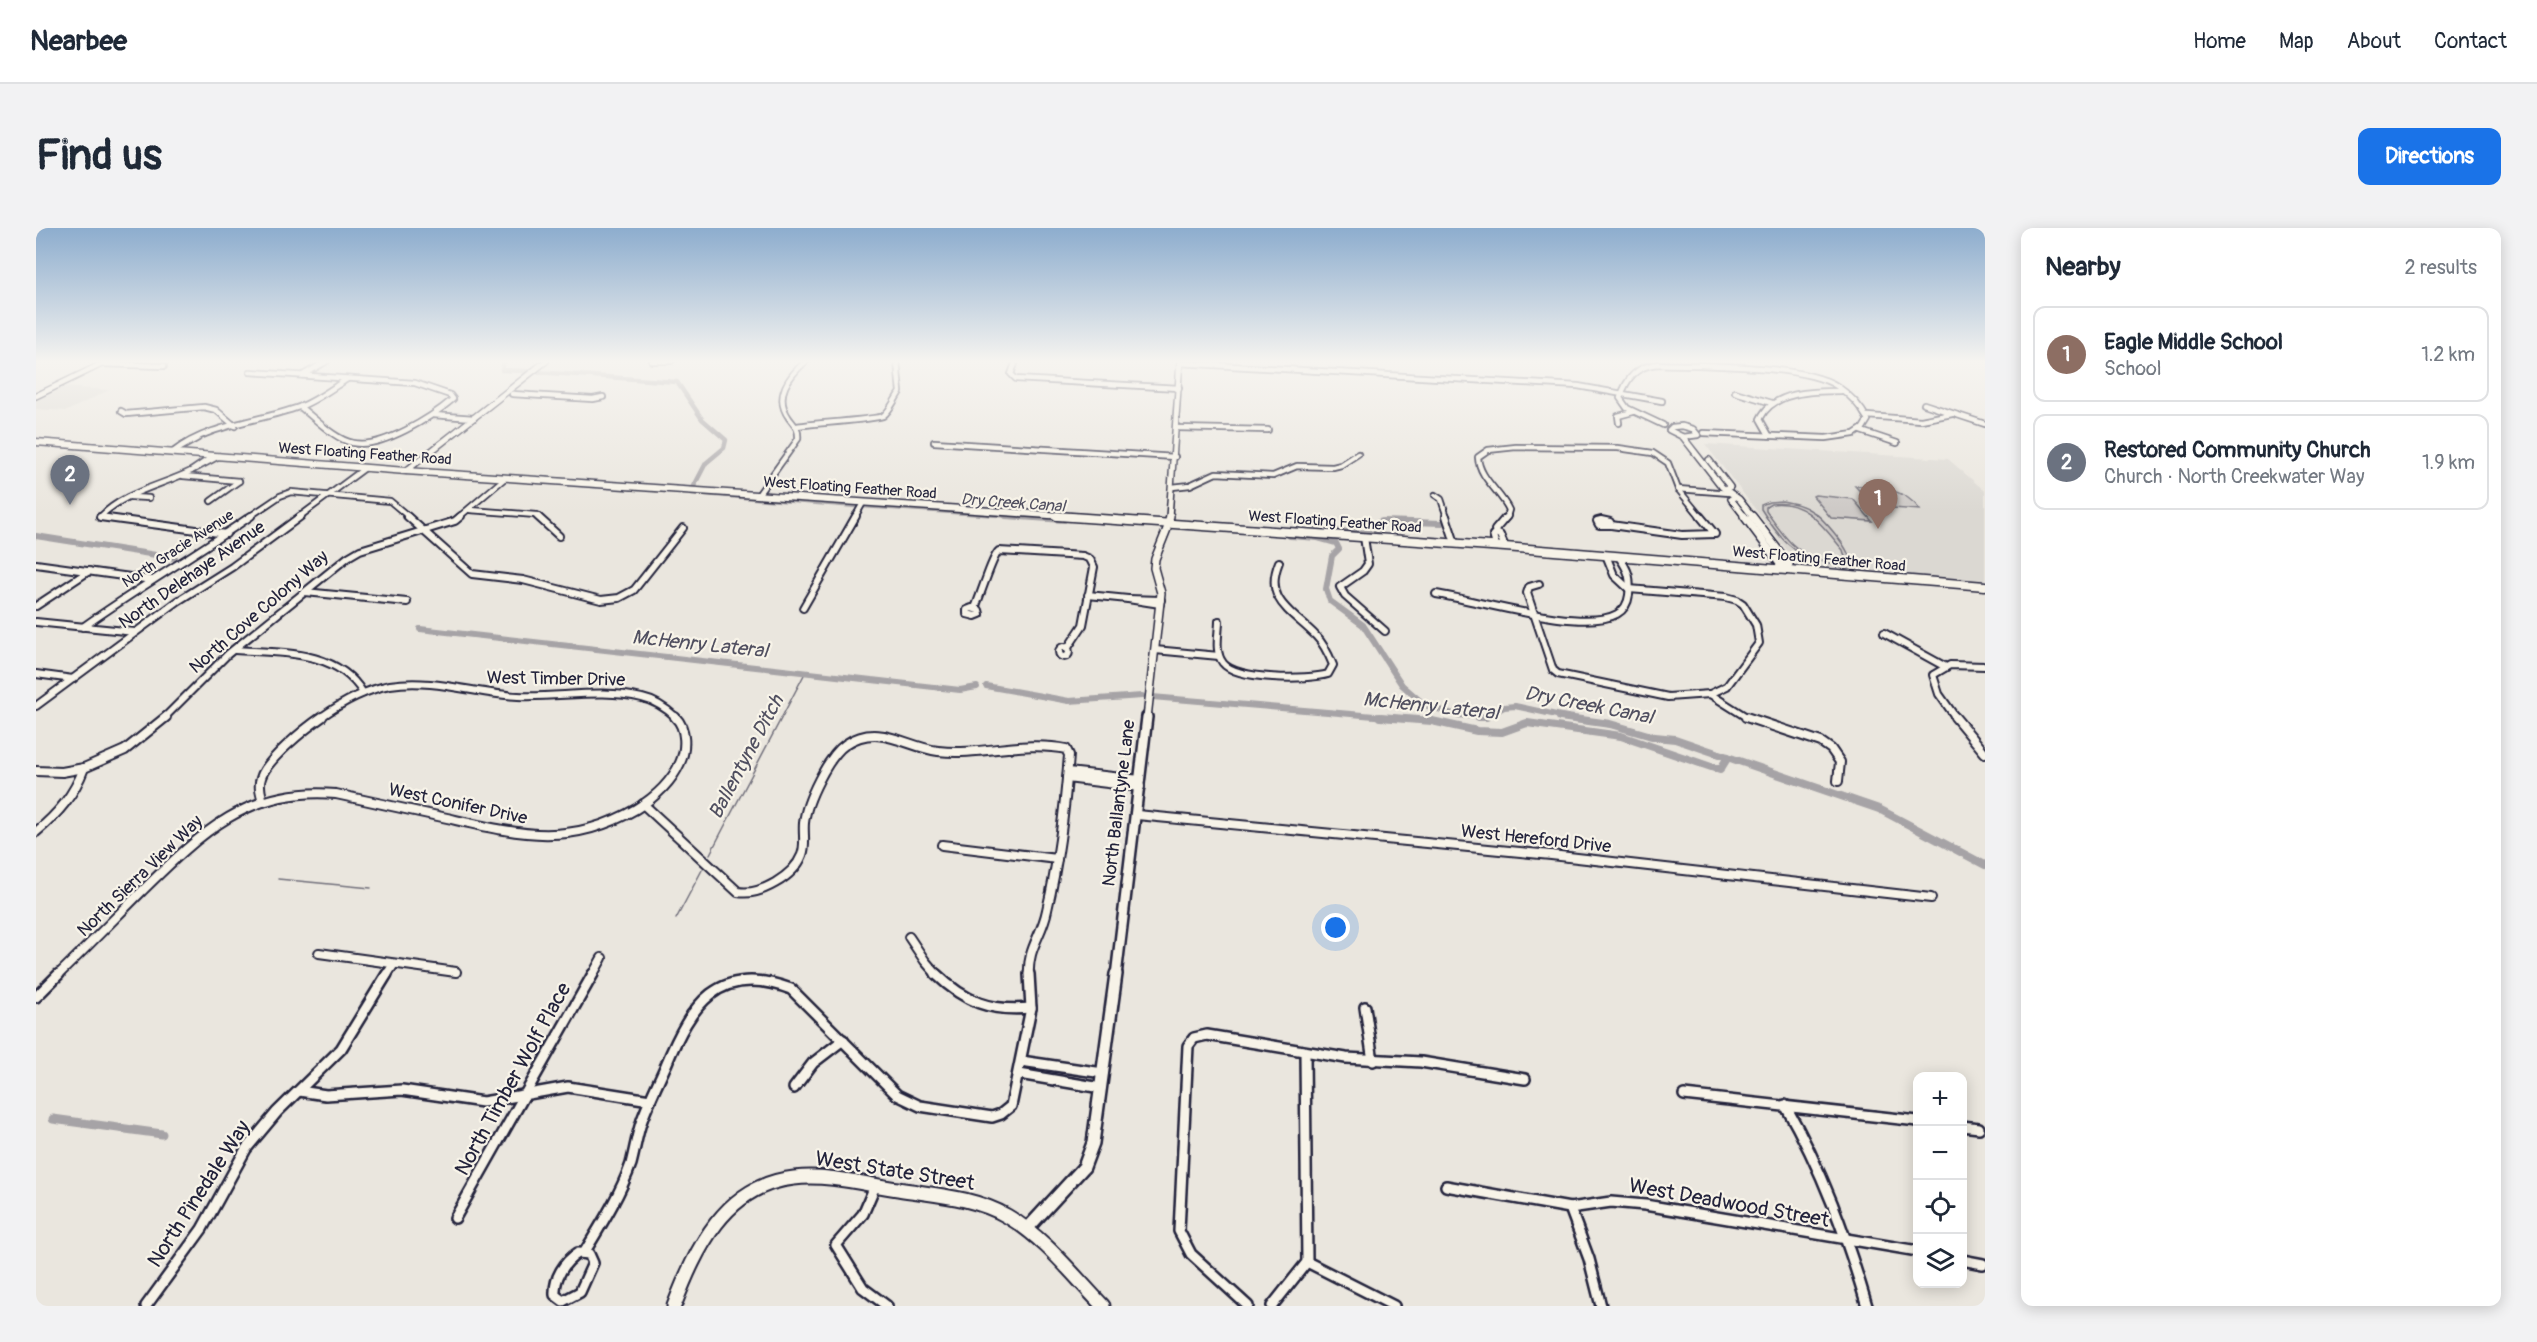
<!DOCTYPE html>
<meta charset="utf-8">
<style>
body{margin:0;font-family:Pangolin,sans-serif;background:#f2f2f3;color:#1f2937}
.controls{position:absolute;right:18px;bottom:18px;display:grid;overflow:hidden;border-radius:12px;box-shadow:0 3px 15px #0003}
.controls button{width:54px;height:54px;display:grid;place-items:center;padding:0;border:0;border-bottom:2px solid #e0e1e3;background:#fff;color:#1f2937;font:30px sans-serif}
.you{position:absolute;left:1300px;top:700px;width:21px;height:21px;margin:-15px;border:4px solid #fff;border-radius:50%;background:#1a73e8;box-shadow:0 0 0 9px #1a73e833}
.badge{display:grid;place-items:center;width:39px;height:39px;border-radius:50%;background:#1a73e8;color:#fff;font-size:20px;font-weight:700}
.pin{position:absolute;translate:-50% -50px;filter:drop-shadow(0 2px 3px #0008)}
.pin::after{content:'';position:absolute;top:32px;width:21px;height:18px;background:inherit;clip-path:polygon(0 0,100% 0,50% 100%)}
.list{margin:0;padding:0;list-style:none}
h2{display:flex;justify-content:space-between;align-items:center;height:78px;margin:0;padding:0 24px;font-size:26px}
h2 small{font-size:20px;font-weight:400;color:#747a83}
.list li{display:grid;grid-template-columns:39px 1fr auto;gap:18px;align-items:center;box-sizing:border-box;height:96px;margin:0 12px 12px;padding:0 12px;border:2px solid #e0e1e3;border-radius:12px}
.list b{display:block;font-size:22px;white-space:nowrap}
.list p{margin:0;font-size:20px;white-space:nowrap;color:#747a83}
.list em{font-size:20px;font-style:normal;color:#747a83}
.icon{flex:none;width:33px;height:33px;fill:none;stroke:currentColor;stroke-width:2;stroke-linecap:round;stroke-linejoin:round}
.map{position:relative;flex:none;width:1949px;height:1078px;overflow:hidden;border-radius:12px}
header{display:flex;align-items:center;gap:36px;box-sizing:border-box;height:84px;padding:0 30px;background:#fff;border-bottom:2px solid #e0e1e3}
header strong{font-size:28px}
nav{display:flex;gap:33px;margin-inline-start:auto;font-size:21px}
.intro{display:flex;align-items:center;justify-content:space-between;box-sizing:border-box;height:144px;padding:0 36px}
h1{margin:0;font-size:42px}
.button{padding:15px 27px;border-radius:12px;background:#1a73e8;color:#fff;font-size:21px;font-weight:700}
main{display:flex;gap:36px;padding:0 36px}
aside{flex:1;background:#fff;border-radius:12px;box-shadow:0 3px 15px #0003}
.map>svg:first-child{display:block}
</style>
<header>
<strong>Nearbee</strong>
<nav><a>Home</a><a>Map</a><a>About</a><a>Contact</a></nav>
</header>
<div class="intro"><h1>Find us</h1><a class="button">Directions</a></div>
<main>
<div class="map">
<svg width="1949" height="1078" viewBox="0 0 1949 1078">
<rect width="100%" height="100%" fill="#eae6de"/>
<filter id="ink" filterUnits="userSpaceOnUse"><feTurbulence type="fractalNoise" baseFrequency=".0167" numOctaves="2"/><feDisplacementMap in="SourceGraphic" scale="12" xChannelSelector="R" yChannelSelector="G"/><feConvolveMatrix kernelMatrix="1 2 1 2 8 2 1 2 1" color-interpolation-filters="sRGB"/></filter>
<g filter="url(#ink)">
<g fill="#dbd8d2">
<path d="M25,159l48,3 -42,21 -31,-2v-10z"/>
<path d="M1669,216l243,15 37,32v90l-185,-14z"/>
</g>
<g fill="#cdc9c6" stroke="#787680" stroke-width="1.5" fill-rule="evenodd">
<path d="M1819,258c24,0 51,3 65,24l-42,-3 -6,-3z"/>
<path d="M1779,267l38,4 19,22 -41,-3 -18,-22z"/>
<path d="M1746,273c11,2 22,4 31,11 9,5 39,39 36,48 -7,4 -14,4 -22,3 -32,-4 -50,-28 -66,-54v-4l8,-3zM1735,276c35,-5 52,23 72,46l2,7c-7,5 -15,4 -23,3 -27,-5 -41,-28 -56,-49v-4z"/>
</g>
<g fill="none" stroke-linecap="round" stroke-linejoin="round">
<g stroke="#716f7b" stroke-width="1.5">
<path d="M674,626l95,-181"/>
<path d="M242,651l93,9"/>
<path d="M640,691l26,-49"/>
</g>
<g stroke="#a6a3a6" stroke-width="4.5">
<path d="M468,133l-2,9 25,1"/>
<path d="M501,144l140,10 25,37 24,21 -2,8 -18,15 -13,25"/>
<path d="M656,265l165,13"/>
<path d="M827,278l165,11"/>
</g>
<g stroke="#a6a3a6" stroke-width="6">
<path d="M970,288l58,4"/>
<path d="M1284,302l51,3 8,-1v-10l3,-1 60,2"/>
<path d="M0,308l139,22"/>
<path d="M1254,308l28,2 18,5 3,6 -7,7 -6,33 4,12 33,24 39,60 23,20 32,10 28,2 19,-10 11,-1 55,12"/>
<path d="M384,401l540,61 17,-3"/>
<path d="M950,458l83,15 73,-5"/>
<path d="M1116,469l246,21"/>
</g>
<g stroke="#a6a3a6" stroke-width="8">
<path d="M1344,489l52,4 45,10 25,1 25,-9 94,13 99,34 8,-13"/>
<path d="M1443,489h7"/>
<path d="M1524,489l50,7 45,13 20,2 204,70 106,56"/>
</g>
<path stroke="#a6a3a6" stroke-width="9" d="M17,891l109,15"/>
<g stroke="#22223b" stroke-width="8">
<g id="minor-far3">
<path d="M616,133h19"/>
<path d="M980,133l-5,13 5,5 163,9"/>
<path d="M1144,135l398,23 84,15"/>
<path d="M66,136l62,2"/>
<path d="M214,144l165,11 35,12 3,4c-21,18 -71,50 -100,44 -19,-4 -38,-25 -53,-36"/>
<path d="M267,147l24,-14"/>
<path d="M1699,164l37,11"/>
<path d="M493,167l-17,-1 81,5 10,-2"/>
<path d="M1888,176l61,20"/>
<path d="M85,183l5,3 78,-7 12,3 19,16"/>
<path d="M397,187l41,3"/>
<path d="M1831,188l54,4 31,-6"/>
<path d="M1583,195l-1,-7 15,-4"/>
<path d="M1627,197l-36,-17 -7,-10c7,-20 16,-32 38,-34 43,2 145,0 179,22 12,8 24,21 31,34l-5,8 -9,6 -28,4 -123,-5"/>
<path d="M761,198c12,-2 82,-7 86,-10 7,-5 12,-17 17,-24l-3,-31"/>
<path d="M1646,198l11,3 5,6 -15,2 -14,-7 3,-3z"/>
<path d="M1141,200l91,2"/>
<path d="M1825,203l36,12"/>
<path d="M1733,207l-9,-16c13,-28 54,-28 81,-28"/>
<path d="M162,210l-25,14c36,-28 84,-30 126,-45 17,-6 32,-18 48,-28"/>
<path d="M898,214l241,15"/>
<path d="M177,228l-22,15 28,-15"/>
<path d="M147,248l56,5"/>
<path d="M1136,259l18,-2 26,-12 57,3 24,-10 36,1 8,-2 17,-11"/>
<path d="M1642,261l52,4"/>
<path d="M722,267l40,-56c1,-10 -3,-13 -9,-21 -16,-22 0,-42 17,-57"/>
<path d="M1399,267l6,4 6,18"/>
<path d="M94,269l19,1"/>
<path d="M175,273l28,-20"/>
<path d="M434,282l66,5 3,2"/>
<path d="M64,289h4"/>
<path d="M64,289c24,-25 60,-31 91,-46"/>
<path d="M213,289l31,-21 11,-4 99,9 19,16"/>
<path d="M263,289l66,-49"/>
<path d="M423,289l46,-39"/>
<path d="M819,289l8,-14"/>
<path d="M1471,289l2,-7c-8,-18 -30,-32 -31,-53l10,-7 28,-3 102,1 35,5 15,10 10,26 23,28"/>
</g>
</g>
<g stroke="#22223b" stroke-width="10">
<g id="minor-far2">
<path d="M371,288l65,58 51,6 78,20 18,-2 15,-8 49,-62"/>
<path d="M501,288l22,20"/>
<path d="M1410,288l9,27"/>
<path d="M64,289l126,17"/>
<path d="M1565,292l9,2 1,3h-12l-2,-4z"/>
<path d="M1575,297l71,10 33,-1 -15,-18"/>
<path d="M1460,305l-1,-3 12,-14"/>
<path d="M1328,309l4,27 -5,7 -23,16 5,9 40,35"/>
<path d="M1460,318l-3,-11 3,-2 4,2 5,12"/>
<path d="M1570,327l8,20 15,14 97,8 11,3 6,4 13,21 3,18 -32,43 -17,8"/>
<path d="M0,336l116,16"/>
<path d="M1503,356l-10,3 -2,6 26,77 5,4 110,23 42,-3 38,24"/>
<path d="M269,364l102,10"/>
<path d="M1400,366c41,6 147,39 181,20 7,-4 11,-11 12,-19 2,-17 0,-24 -10,-38"/>
<path d="M1052,367l40,4"/>
<path d="M1124,376l-32,-5 33,1"/>
<path d="M0,378l53,-35"/>
<path d="M767,380l53,-92"/>
<path d="M936,380l7,2 1,4 -5,2 -8,-2v-4z"/>
<path d="M939,380c5,-11 18,-53 24,-57l84,5 7,3 4,8 -11,58 -16,24"/>
<path d="M1183,393c0,12 -5,31 4,42 13,17 85,17 105,11l5,-9c-4,-10 -10,-22 -17,-29 -23,-24 -53,-35 -37,-74"/>
<path d="M0,394l99,10"/>
<path d="M47,399c55,-39 113,-73 168,-111"/>
<path d="M1848,405l60,33"/>
<circle cx="1028" cy="424" r="5"/>
<path d="M199,422c45,3 102,-1 128,43"/>
<path d="M1119,422l64,6"/>
<path d="M0,446l37,5"/>
<path d="M0,478l142,-105 54,-34 69,-51"/>
<path d="M128,490l64,-64 120,-97 12,-7 95,-29 6,-5"/>
<path d="M284,490c21,-15 44,-28 70,-33 43,-7 86,9 128,11 41,2 83,-8 124,2 14,3 24,10 35,20"/>
<path d="M1920,490l-17,-24 -6,-19 17,-10 35,1"/>
</g>
</g>
<g stroke="#22223b" stroke-width="12">
<g id="minor-far1">
<path d="M1710,489l75,25 10,7 9,13 -2,19"/>
<path d="M1919,489l30,36"/>
<path d="M0,543l26,1 22,-4"/>
<path d="M1032,544l72,8"/>
<path d="M1031,550l73,9"/>
<path d="M227,574c-2,-8 -5,-16 -2,-24 5,-18 45,-50 61,-61"/>
<path d="M607,576l95,88c22,4 56,-16 64,-37 4,-10 1,-21 2,-32 2,-21 24,-67 42,-79 33,-22 60,3 92,7 43,5 85,-11 128,-2l3,6c-4,52 -10,104 -22,155 -5,26 -20,38 -18,66"/>
<path d="M1101,587l414,40 380,43"/>
<path d="M0,604c22,-18 38,-37 48,-64l41,-18 41,-33"/>
<path d="M906,617l115,14"/>
<path d="M873,709l16,24 13,15"/>
<path d="M283,725l137,19"/>
<path d="M21,748c29,-28 57,-57 85,-85 58,-57 106,-105 194,-97 37,8 74,16 111,24 71,16 122,30 189,-9 18,-11 35,-26 44,-46 6,-13 7,-35 -5,-46"/>
<path d="M350,748l8,-12"/>
<path d="M556,748l10,-18"/>
</g>
</g>
<g stroke="#22223b" stroke-width="14">
<g id="minor">
<path d="M900,746c29,28 55,38 95,34"/>
<path d="M0,769l23,-23"/>
<path d="M1329,779l8,54"/>
<path d="M985,833l82,12"/>
<path d="M983,846l82,14"/>
<path d="M758,860l19,-25 30,-23"/>
<path d="M263,863l27,4 76,-5 81,12 85,-15 82,13"/>
<path d="M1648,867l234,26"/>
<path d="M1749,877c37,64 61,130 82,201"/>
<path d="M1926,898l17,2"/>
<path d="M839,958l-12,28 -27,31 27,43 24,18"/>
<path d="M1410,958l124,22 41,-6 34,3 273,46"/>
<path d="M1534,980l19,51 12,47"/>
<path d="M419,990l138,-244"/>
<path d="M542,1025l11,1 4,9 -13,29 -17,9 -8,-6c-1,-17 9,-33 23,-42z"/>
<path d="M548,1025c17,-28 36,-58 47,-89 4,-15 6,-30 11,-44 7,-19 16,-37 24,-55 25,-60 52,-103 125,-76l106,106 23,11 72,11 9,-3 10,-8 20,-98 -2,-34"/>
<path d="M1926,1032l21,4"/>
<path d="M1271,1034l87,44"/>
<path d="M110,1078l56,-77 44,-80 31,-37 64,-63 46,-75"/>
<path d="M1212,1078l-57,-52 -12,-23 9,-185 6,-8 13,-3 139,23 75,4 104,17"/>
<path d="M1236,1078l35,-44 -2,-210"/>
</g>
</g>
<g stroke="#22223b" stroke-width="8">
<g id="tertiary-far3">
<path d="M0,168l72,-35"/>
<path d="M1647,209l39,50 17,12 14,18"/>
<path d="M1673,232l21,27 -3,1"/>
<path d="M370,243l140,-110"/>
<path d="M1697,270l-2,1 14,18"/>
<path d="M1133,289l11,-156"/>
</g>
</g>
<g stroke="#22223b" stroke-width="10">
<g id="tertiary-far2">
<path d="M1708,288l36,48 7,4"/>
<path d="M1716,288l37,48 -5,1"/>
<path d="M1111,490l14,-125 -7,-25 1,-9 12,-30 3,-13"/>
</g>
</g>
<g stroke="#22223b" stroke-width="14">
<path id="tertiary-far1" d="M1080,748l31,-259"/>
</g>
<g stroke="#22223b" stroke-width="16">
<path id="tertiary" d="M991,1001l57,-62 9,-24 23,-169"/>
</g>
<g stroke="#22223b" stroke-width="9">
<path id="secondary-far2" d="M0,214l370,29 672,46"/>
</g>
<g stroke="#22223b" stroke-width="11">
<path id="secondary-far1" d="M1021,288l448,31 480,39"/>
</g>
<g stroke="#22223b" stroke-width="17">
<path id="secondary" d="M638,1078c22,-57 51,-121 120,-128 34,-4 70,6 104,11 36,6 76,8 109,27 38,22 66,59 96,90"/>
</g>
<use href="#minor-far3" stroke="#f7f3e8" stroke-width="4.5"/>
<use href="#minor-far2" stroke="#f7f3e8" stroke-width="6"/>
<use href="#minor-far1" stroke="#f7f3e8" stroke-width="8"/>
<use href="#minor" stroke="#f7f3e8" stroke-width="9"/>
<use href="#tertiary-far3" stroke="#f7f3e8" stroke-width="5"/>
<use href="#tertiary-far2" stroke="#f7f3e8" stroke-width="7"/>
<use href="#tertiary-far1" stroke="#f7f3e8" stroke-width="9"/>
<use href="#tertiary" stroke="#f7f3e8" stroke-width="11"/>
<use href="#secondary-far2" stroke="#f7f3e8" stroke-width="6"/>
<use href="#secondary-far1" stroke="#f7f3e8" stroke-width="8"/>
<use href="#secondary" stroke="#f7f3e8" stroke-width="13"/>
</g>
</g>
<linearGradient id="sky" x2="0" y2="1"><stop stop-color="#8dadce"/><stop offset="0.47" stop-color="#f6f4f0"/><stop offset="1" stop-color="#f6f4f0" stop-opacity="0"/></linearGradient>
<rect width="1949" height="284" fill="url(#sky)"/>
<g text-anchor="middle" dominant-baseline="central" stroke-width="4.5" stroke-linejoin="round" paint-order="stroke">
<g font-size="15" fill="#22223b" stroke="#f7f3e8">
<text transform="translate(329 226) rotate(4)">West Floating Feather Road</text>
<text transform="translate(814 260) rotate(4)">West Floating Feather Road</text>
<text transform="translate(1299 294) rotate(4)">West Floating Feather Road</text>
<text transform="translate(142 321) rotate(-33)">North Gracie Avenue</text>
<text transform="translate(1783 331) rotate(5)">West Floating Feather Road</text>
</g>
<g font-size="16" font-style="italic" fill="#504f60" stroke="#f7f3e8">
<text transform="translate(977 275) rotate(4)">Dry Creek Canal</text>
</g>
<g font-size="18" fill="#22223b" stroke="#f7f3e8">
<text transform="translate(156 347) rotate(-35)">North Delehaye Avenue</text>
<text transform="translate(223 384) rotate(-41)">North Cove Colony Way</text>
<text transform="translate(520 451) rotate(1)">West Timber Drive</text>
<text transform="translate(1083 575) rotate(-83)">North Ballantyne Lane</text>
<text transform="translate(422 576) rotate(12)">West Conifer Drive</text>
<text transform="translate(1500 611) rotate(6)">West Hereford Drive</text>
<text transform="translate(104 648) rotate(-44)">North Sierra View Way</text>
</g>
<g font-size="20" font-style="italic" fill="#504f60" stroke="#f7f3e8">
<text transform="translate(664 416) rotate(6)">McHenry Lateral</text>
<text transform="translate(1553 477) rotate(11)">Dry Creek Canal</text>
<text transform="translate(1395 478) rotate(6)">McHenry Lateral</text>
<text transform="translate(710 529) rotate(-62)">Ballentyne Ditch</text>
</g>
<g font-size="21" fill="#22223b" stroke="#f7f3e8">
<text transform="translate(477 851) rotate(-61)">North Timber Wolf Place</text>
<text transform="translate(859 943) rotate(9)">West State Street</text>
<text transform="translate(163 966) rotate(-57)">North Pinedale Way</text>
<text transform="translate(1693 975) rotate(10)">West Deadwood Street</text>
</g>
</g>
</svg>
<div class="controls">
<button>+</button>
<button>−</button>
<button><svg class="icon" aria-label="locate" viewBox="0 0 24 24"><circle cx="12" cy="12" r="6"/><path d="M12 2v4M12 18v4M2 12h4M18 12h4"/></svg></button>
<button><svg class="icon" aria-label="layers" viewBox="0 0 24 24"><path d="M12 4l9 5-9 5-9-5zM3 14l9 5 9-5"/></svg></button>
</div>
<div class="you"></div>
<div class="pin badge" style="left:1842px;top:301px;background:#8d6e63">1</div>
<div class="pin badge" style="left:34px;top:277px;background:#6b7280">2</div>
</div>
<aside>
<h2>Nearby<small>2 results</small></h2>
<ul class="list">
<li><span class="badge" style="background:#8d6e63">1</span><div><b>Eagle Middle School</b><p>School</p></div><em>1.2 km</em></li>
<li><span class="badge" style="background:#6b7280">2</span><div><b>Restored Community Church</b><p>Church · North Creekwater Way</p></div><em>1.9 km</em></li>
</ul>
</aside>
</main>
